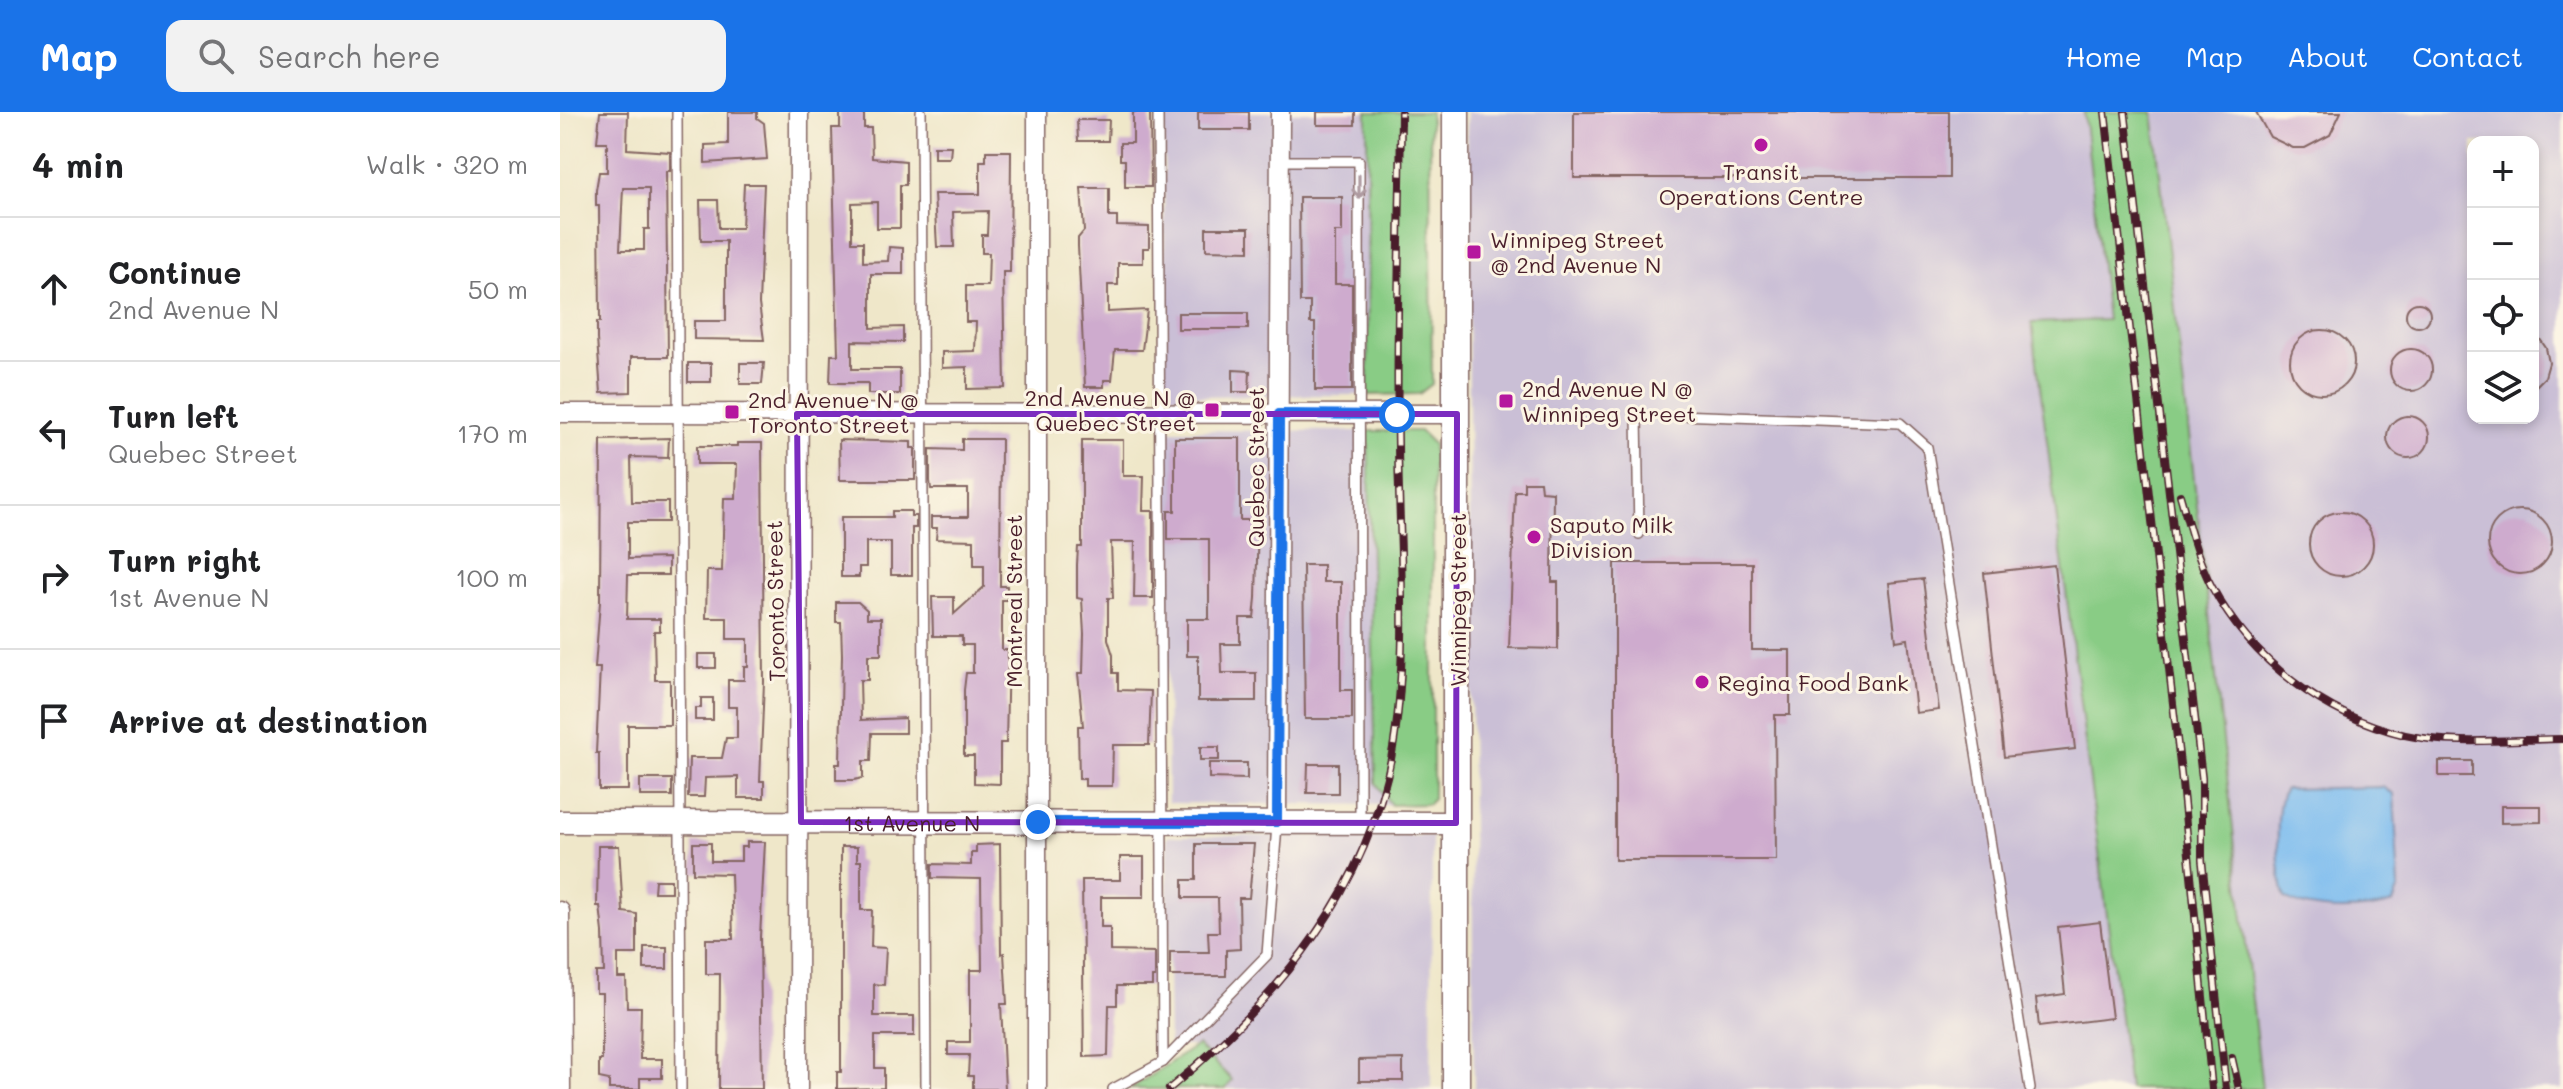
<!DOCTYPE html>
<meta charset="utf-8">
<style>
body{margin:0;font-family:Mali,sans-serif;background:#f2f2f2;color:#202124}
.controls{position:absolute;right:24px;top:24px;display:grid;overflow:hidden;border-radius:16px;box-shadow:0 4px 12px #0003}
.controls button{width:72px;height:72px;display:grid;place-items:center;padding:0;border:0;border-bottom:2px solid #e0e0e0;background:#fff;color:#202124;font:40px sans-serif}
.stop{position:absolute;width:24px;height:24px;margin:-18px;border:6px solid #1a73e8;border-radius:50%;background:#fff}
.stop.end{background:#1a73e8;border-color:#fff;box-shadow:0 2px 8px #0008}
.list{margin:0;padding:0;list-style:none}
h2{display:flex;justify-content:space-between;align-items:center;height:104px;margin:0;padding:0 32px;font-size:34px}
h2 small{font-size:26px;font-weight:400;color:#757577}
.list li{display:grid;grid-template-columns:52px 1fr auto;gap:24px;align-items:center;box-sizing:border-box;height:144px;padding:0 32px;border-top:2px solid #e0e0e0}
.list b{display:block;font-size:30px;white-space:nowrap}
.list p{margin:0;font-size:26px;white-space:nowrap;color:#757577}
.list em{font-size:26px;font-style:normal;color:#757577}
.icon{flex:none;width:44px;height:44px;fill:none;stroke:currentColor;stroke-width:2;stroke-linecap:round;stroke-linejoin:round}
.map{position:relative;flex:none;width:2003px;height:977px;overflow:hidden}
header{display:flex;align-items:center;gap:48px;box-sizing:border-box;height:112px;padding:0 40px;background:#1a73e8;color:#fff}
header strong{font-size:38px}
nav{display:flex;gap:44px;margin-inline-start:auto;font-size:28px}
.search{width:560px;height:72px;background:#f2f2f2;display:flex;align-items:center;gap:20px;box-sizing:border-box;padding:0 28px;border-radius:16px;color:#757577;font-size:30px}
main{display:flex}
aside{flex:1;background:#fff}
.map>svg:first-child{display:block}
</style>
<header>
<strong>Map</strong>
<div class="search"><svg class="icon" aria-label="search" viewBox="0 0 24 24"><circle cx="10" cy="10" r="6"/><path d="M15 15l6 6"/></svg>Search here</div>
<nav><a>Home</a><a>Map</a><a>About</a><a>Contact</a></nav>
</header>
<main>
<aside>
<h2>4 min<small>Walk · 320 m</small></h2>
<ul class="list">
<li><svg class="icon" aria-label="ahead" viewBox="0 0 24 24"><path d="M12 20V5M6 11l6-6 6 6"/></svg><div><b>Continue</b><p>2nd Avenue N</p></div><em>50 m</em></li>
<li><svg class="icon" aria-label="left" viewBox="0 0 24 24"><path d="M17 20v-9H6M10 6l-5 5 5 5"/></svg><div><b>Turn left</b><p>Quebec Street</p></div><em>170 m</em></li>
<li><svg class="icon" aria-label="right" viewBox="0 0 24 24"><path d="M7 20v-9h11M14 6l5 5-5 5"/></svg><div><b>Turn right</b><p>1st Avenue N</p></div><em>100 m</em></li>
<li><svg class="icon" aria-label="arrive" viewBox="0 0 24 24"><path d="M6 21V4h12l-3 4 3 4H6"/></svg><div><b>Arrive at destination</b></div></li>
</ul>
</aside>
<div class="map">
<svg width="2003" height="977" viewBox="0 0 2003 977">
<rect width="100%" height="100%" fill="#fcf5e5"/>
<filter id="ink" filterUnits="userSpaceOnUse"><feTurbulence type="fractalNoise" baseFrequency=".0125" numOctaves="2"/><feDisplacementMap in="SourceGraphic" scale="16" xChannelSelector="R" yChannelSelector="G"/><feConvolveMatrix kernelMatrix="1 2 1 2 8 2 1 2 1" color-interpolation-filters="sRGB"/></filter>
<filter id="wash" filterUnits="userSpaceOnUse"><feTurbulence type="fractalNoise" baseFrequency=".006" numOctaves="4" result="noise"/><feDisplacementMap in="SourceGraphic" scale="32" xChannelSelector="R" yChannelSelector="G"/><feGaussianBlur stdDeviation="1.8" result="paint"/><feColorMatrix in="noise" values="0 0 0 0 0 0 0 0 0 0 0 0 0 0 0 0 0 1.4 0 .05"/><feComposite in="paint" operator="in"/></filter>
<g filter="url(#wash)">
<rect width="100%" height="100%" fill="#efe7c9"/>
<g fill="#cabfd6" fill-rule="evenodd">
<path d="M604,0h203l1,283 -203,1z"/>
<path d="M907,0h617l23,209 -74,2 96,766h-655z"/>
<path d="M1592,0h411v977h-301zM1913,30h60v276h-60z"/>
<path d="M606,318l202,1 8,352 15,22 -223,-2z"/>
<path d="M607,724h265l-1,253h-205l6,-9 -35,-34h-28z"/>
</g>
<g fill="#89cc85" stroke="#6a7658" stroke-width="2">
<path d="M807,0h63l2,272 -13,10 -51,1z"/>
<path d="M1524,0h69l109,977h-133l-97,-766 75,-3z"/>
<path d="M808,319h52l13,13v355l-5,5 -37,1 -15,-22z"/>
<path d="M637,933l35,35 -6,9h-96z"/>
</g>
<path fill="#7abbef" stroke="#626d8d" stroke-width="2" d="M1823,675l11,8 5,92 -6,16c-29,9 -81,11 -108,-5 -7,-19 -12,-93 0,-109z"/>
<g id="blocks">
<g fill="#ceabce" fill-rule="evenodd">
<path d="M40,0h28l-1,37 43,3v19h-4l2,186h-37v35l-30,1 -4,-54v-17h3l-1,-117h-3v-15l3,-18h8v-30h-10zM63,76h26v41h-5v21h-24z"/>
<path d="M168,0h29v6l7,5 3,36 -62,4v-18l23,-1z"/>
<path d="M280,0h24v16h7l1,30 34,3v24h-6v43h-23v-26l-25,1v39h11v20l25,-1 1,-14 14,1v26h-32v54l32,-1v15l-51,-1v28h48v25h-32v-11h-38l1,-28h7l-6,-227h8z"/>
<path d="M573,0h17l1,75h-26v-27h-5v-17h13z"/>
<rect x="638" y="0" width="51" height="18"/>
<rect x="757" y="0" width="38" height="13"/>
<rect x="1014" y="0" width="375" height="66"/>
<path d="M1696,0h85l-11,23 -25,13h-12l-23,-11z"/>
<path d="M517,8h32l-1,21h-30z"/>
<path d="M374,34h17l-1,12h-16z"/>
<path d="M426,39h25l-1,121h-7l2,116 -38,1v-22l-25,1v-16l33,-1 1,-29h-10v-36h22l1,-33h-7v-18h5l1,-24 -35,1 1,35h-17l-3,-53h46v-33h6z"/>
<path d="M184,72h20l-5,120 5,36 -70,-1v-18h32v-80h-25l-1,-41h18l1,28h23z"/>
<path d="M521,76h28v29h8v9l32,1v21h-6v15h-25v22h-10v27l39,-2 -5,40h-27l-3,30h-8v7h-19l-7,-141v-8l6,-7z"/>
<path d="M739,85h43v35h-7v52h17v106h-37v-67h-5v-21h-10z"/>
<path d="M646,116h43v23l-43,-1z"/>
<circle cx="1858" cy="203" r="12"/>
<rect x="618" y="201" width="70" height="16"/>
<path d="M1973,217l13,19 3,15 -4,14 -12,12z"/>
<circle cx="1762" cy="250" r="32"/>
<circle cx="1851" cy="258" r="21"/>
<rect x="128" y="251" width="23" height="19"/>
<path d="M180,251h24l-2,21h-22z"/>
<path d="M673,258l17,1 -1,21h-16z"/>
<circle cx="1848" cy="325" r="21"/>
<path d="M109,326l-1,20 -37,-1 1,45h36v20h-40v37l40,-1v17h-40l-1,44h33v12h-6l1,45v4h15v45h-42v65h-29v-37h-3l4,-85h-5l5,-66 1,-162z"/>
<path d="M615,326h65v82h18l-2,78 -2,20h-14v26h-19l1,29h34v28h-58v-45h-11v-37h22v-80h-41v-28h7z"/>
<path d="M402,327h39l-1,147h7v14h-5v50h6l-2,93h-6v41l-26,-1v-27h-10v-66l2,-17h7v-28h-11v-9h-29l-1,-39h22v17l30,-27v-22h-10v-25l-38,-1 1,-11h-6v-11h37v-28h-37l-1,-8v-32l32,1z"/>
<path d="M279,328l72,2v6h4v32h-75z"/>
<path d="M522,328h41v36h21l-1,35h10v87h-19l1,-56h-24l2,56h-5v41l5,16v18h5v17l33,1 -2,54h-36l-1,41h-27v-7h-6l-1,-53h5l-5,-53h5l1,-39 -2,-35 -5,-1v-33l1,-18h4z"/>
<path d="M177,331h25l2,239 -4,99h4v17h-26v-21l-33,1 -1,19h-16l1,-39h33l4,-20h11v-31h-9v-27h16v-13h4v-28h-21v-21h-21l1,-47h15l2,-73h12l1,-34h-40v-18h40z"/>
<path d="M964,370h16l1,9 12,1 -1,90h6v67l-49,-1 6,-157h9z"/>
<circle cx="1960" cy="430" r="32"/>
<path d="M332,399h19v5h5v12h-4v47h-21v-33h-25v25h-7v10h-18v-60h51z"/>
<circle cx="1781" cy="432" r="32"/>
<path d="M1055,451h137v87h38v65h-15l1,145h-161z"/>
<path d="M743,453h20v17h18v108h11v29h-47z"/>
<path d="M1494,453l21,184 -71,8 -20,-184z"/>
<path d="M1363,467l16,131 -23,3 -8,-74 -12,2 -7,-58z"/>
<path d="M276,490h22l9,8v8h14v37h-13v25h-8l1,40 44,-2v15h-33l-1,28h-8v17l-9,2h-18v-16h4l2,-109 -1,-33h-5z"/>
<rect x="138" y="542" width="18" height="14"/>
<path d="M141,586h12v22h-18v-12h6z"/>
<rect x="640" y="635" width="19" height="13"/>
<rect x="1879" y="649" width="33" height="15"/>
<path d="M649,651h38v16l-38,-1z"/>
<path d="M748,652h30v29h-31z"/>
<rect x="80" y="667" width="32" height="17"/>
<path d="M1941,694h40v16l-40,1z"/>
<path d="M187,730h18l-5,95 2,152h-43l1,-115h-14v-35h27l-2,-65 -38,-1v-30h18v18h30v-14h6z"/>
<path d="M440,732l1,110 3,-1 3,51h-6l4,85h-32v-13h-5l1,-21h-21v-13h22v-72h12l-1,-91 -49,-1v-14l39,1v-12h5v-8z"/>
<path d="M636,732h58l-5,54h-10l1,51 -14,1v26h-56v-24h39l-1,-20h11l-1,-34h-35v-18h13z"/>
<path d="M38,734h21l4,66 14,2v40h-19v24h8l1,29h14l-1,52h22v19h-22v11h-31v-9l-10,-2v-18h3v-67h-6v-21h8l-1,-40 -3,-26h-3z"/>
<path d="M281,735h16v14h4v49h11l-1,37 15,1 -2,37 -10,-1v32h40v20h-39v32h9v20l-47,1v-17h4z"/>
<path d="M560,745h24v40h-43v30h9v24l45,1v25h-3v9h-35v19h-8l-1,51 -24,1 -2,-177h38z"/>
<path d="M95,768h16v12h-17z"/>
<path d="M1540,810l12,96 -73,9 -3,-29 29,-4 -7,-67z"/>
<rect x="84" y="835" width="23" height="22"/>
<path d="M843,947v22h-44v-21z"/>
</g>
</g>
</g>
<g filter="url(#ink)">
<use href="#blocks" fill-opacity="0" stroke="#846562" stroke-width="2"/>
<g fill="none" stroke-linecap="round" stroke-linejoin="round">
<g stroke="#846562" stroke-width="12">
<g id="service">
<path d="M117,0l4,977"/>
<path d="M361,0l5,977"/>
<path d="M598,0l5,950"/>
<path d="M720,49h79l1,661"/>
<path d="M1077,303l2,119"/>
<path d="M1117,303l223,8 27,24 103,642"/>
<path d="M553,977l50,-27 104,-107 10,-130"/>
</g>
</g>
<g stroke="#846562" stroke-width="21">
<g id="minor">
<path d="M0,301l897,1"/>
<path d="M717,710l3,-710"/>
<path d="M0,799l1,178"/>
<path d="M238,977l1,-977"/>
<path d="M477,977v-977"/>
</g>
</g>
<g stroke="#846562" stroke-width="25">
<g id="tertiary">
<path id="s1" d="M0,710l896,1"/>
</g>
</g>
<g stroke="#846562" stroke-width="29">
<path id="secondary" d="M896,0v977"/>
</g>
<use href="#service" stroke="#fff" stroke-width="9"/>
<use href="#minor" stroke="#fff" stroke-width="18"/>
<use href="#tertiary" stroke="#fff" stroke-width="22"/>
<use href="#secondary" stroke="#fff" stroke-width="26"/>
<g stroke="#4a1f2b" stroke-width="8">
<g id="rail">
<path d="M1545,0l76,661 31,316"/>
<path d="M1565,0l77,666v82l24,229"/>
<path d="M1620,383c9,31 17,64 32,92 39,73 112,129 193,148 50,11 107,4 158,4"/>
<path d="M1672,946l7,31"/>
<path d="M609,977c110,-91 202,-201 225,-347 15,-97 5,-199 4,-297 -2,-111 2,-222 3,-333"/>
</g>
</g>
<use href="#rail" stroke="#fcf5e5" stroke-width="5" stroke-dasharray="15" stroke-linecap="butt"/>
</g>
<defs><path id="oneway-shaft" d="M-6 0H5M1.5-3L5.5 0L1.5 3" fill="none" stroke-width="1.6" stroke-linecap="round" stroke-linejoin="round" transform="scale(2)"/></defs>
<use stroke="#ae9aa0" href="#oneway-shaft" transform="translate(799 75) rotate(90)"/>
</g>
<g fill="none" stroke-linecap="round" stroke-linejoin="round" filter="url(#ink)">
<path stroke="#1a73e8" stroke-width="10" d="M478,710h239l2,-408 118,1"/>
</g>
<path fill="none" stroke="#7b2cbf" stroke-width="6" stroke-linejoin="round" d="M237,302h660l-1,409 -655,-1z"/>
<g fill="#b5179e" stroke="#fcf5e5" stroke-width="3">
<circle cx="1201" cy="33" r="8"/>
<rect x="906" y="132" width="16" height="16" rx="4"/>
<rect x="938" y="281" width="16" height="16" rx="4"/>
<rect x="644" y="290" width="16" height="16" rx="4"/>
<rect x="164" y="292" width="16" height="16" rx="4"/>
<circle cx="974" cy="425" r="8"/>
<circle cx="1142" cy="570" r="8"/>
</g>
<g text-anchor="middle" dominant-baseline="central" stroke-width="6" stroke-linejoin="round" paint-order="stroke">
<g font-size="22" fill="#4a1f2b" stroke="#fcf5e5" text-anchor="start">
<text x="1201" y="59" text-anchor="middle">Transit<tspan x="1201" dy="25">Operations Centre</tspan></text>
<text x="930" y="127">Winnipeg Street<tspan x="930" dy="25">@ 2nd Avenue N</tspan></text>
<text x="962" y="276">2nd Avenue N @<tspan x="962" dy="25">Winnipeg Street</tspan></text>
<text x="636" y="285" text-anchor="end">2nd Avenue N @<tspan x="636" dy="25">Quebec Street</tspan></text>
<text x="188" y="287">2nd Avenue N @<tspan x="188" dy="25">Toronto Street</tspan></text>
<text x="990" y="412">Saputo Milk<tspan x="990" dy="25">Division</tspan></text>
<text x="1158" y="570">Regina Food Bank</text>
</g>
<g font-size="22" fill="#4a1f2b" stroke="#fcf5e5">
<text transform="translate(695 355) rotate(-90)">Quebec Street</text>
<text transform="translate(897 488) rotate(-90)">Winnipeg Street</text>
<text transform="translate(215 489) rotate(-91)">Toronto Street</text>
<text transform="translate(453 489) rotate(-90)">Montreal Street</text>
<text stroke="none"><textPath href="#s1" startOffset="352">1st Avenue N</textPath></text>
</g>
</g>
</svg>
<div class="controls">
<button>+</button>
<button>−</button>
<button><svg class="icon" aria-label="locate" viewBox="0 0 24 24"><circle cx="12" cy="12" r="6"/><path d="M12 2v4M12 18v4M2 12h4M18 12h4"/></svg></button>
<button><svg class="icon" aria-label="layers" viewBox="0 0 24 24"><path d="M12 4l9 5-9 5-9-5zM3 14l9 5 9-5"/></svg></button>
</div>
<div class="stop" style="left:837px;top:303px"></div>
<div class="stop end" style="left:478px;top:710px"></div>
</div>
</main>
